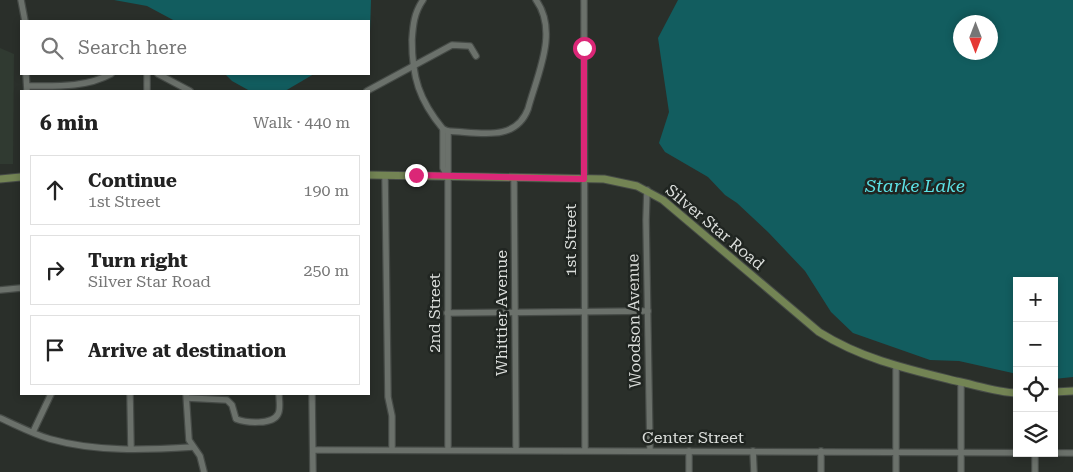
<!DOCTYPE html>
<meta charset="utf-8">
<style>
body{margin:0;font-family:"Roboto Serif",serif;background:#f2f2f2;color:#222}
.controls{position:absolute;right:15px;bottom:15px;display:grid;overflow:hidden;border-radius:0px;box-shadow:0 2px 8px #0003}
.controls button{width:45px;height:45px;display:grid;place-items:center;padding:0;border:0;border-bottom:1px solid #e0e0e0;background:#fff;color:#222;font:25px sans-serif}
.compass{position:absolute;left:953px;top:15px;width:45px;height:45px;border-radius:50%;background:#fff;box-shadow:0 2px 8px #0003;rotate:180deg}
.stop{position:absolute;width:15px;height:15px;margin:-11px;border:4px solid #db2777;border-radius:50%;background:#fff}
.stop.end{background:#db2777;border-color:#fff;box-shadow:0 1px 5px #0008}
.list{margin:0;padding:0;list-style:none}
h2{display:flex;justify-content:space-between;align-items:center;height:65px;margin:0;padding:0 20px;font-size:21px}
h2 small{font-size:16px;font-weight:400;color:#767676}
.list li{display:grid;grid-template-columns:32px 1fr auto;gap:15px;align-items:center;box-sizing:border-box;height:70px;margin:0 10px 10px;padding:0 10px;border:1px solid #e0e0e0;border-radius:0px}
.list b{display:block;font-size:19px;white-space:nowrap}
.list p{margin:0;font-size:16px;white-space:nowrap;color:#767676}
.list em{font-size:16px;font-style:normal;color:#767676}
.icon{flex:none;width:28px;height:28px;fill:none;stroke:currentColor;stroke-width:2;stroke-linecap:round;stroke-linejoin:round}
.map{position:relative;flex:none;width:1073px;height:472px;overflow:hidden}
.search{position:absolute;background:#fff;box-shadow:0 2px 8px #0003;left:20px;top:20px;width:350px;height:55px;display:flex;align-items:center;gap:12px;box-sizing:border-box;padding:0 18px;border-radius:0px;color:#767676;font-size:19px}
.panel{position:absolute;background:#fff;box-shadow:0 2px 8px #0003;left:20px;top:90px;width:350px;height:305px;border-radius:0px}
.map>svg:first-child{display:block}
</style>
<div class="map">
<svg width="1073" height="472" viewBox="0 0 1073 472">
<rect width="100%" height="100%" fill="#2a2f2a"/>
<path fill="#303a31" d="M0,48l14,6 -1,110h-13z"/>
<g fill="#125d5f" fill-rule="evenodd">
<path d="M114,0h257l-1,32 -1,2v-13h-194l-28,-15z"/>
<path d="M678,0h395v377l-19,2v-98h-37v93l-58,-13 -29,-1 -77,-27 -22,-21 -26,-41 -37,-39 -31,-29 -12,-8 -17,-18 -43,-25 -6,-9 10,-31 -11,-74zM990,22v30h-30v-30z"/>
<path d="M225,74h89l-29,17h-35l-18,-10z"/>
</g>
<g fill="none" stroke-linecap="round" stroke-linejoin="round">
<g stroke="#464b47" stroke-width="8">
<g id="minor">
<path d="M21,0l4,21"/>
<path d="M423,0c-9,13 -10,25 -11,40 0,37 7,60 31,89l5,2c30,1 67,12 80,-22 9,-34 31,-77 8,-109"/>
<path d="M584,0l1,450"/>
<path d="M26,74l1,17"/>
<path d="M158,74l32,17"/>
<path d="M27,86c28,0 58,2 84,-12"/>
<path d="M147,91v-17"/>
<path d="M367,91l85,-46 18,1 6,10"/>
<path d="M443,129v39l4,8"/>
<path d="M448,131v318"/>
<path d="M385,175l3,222 4,19v34"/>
<path d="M514,177l2,272"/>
<path d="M647,190l-1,30 4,231"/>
<path d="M0,290l21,-2"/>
<path d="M447,313l201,-2"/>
<path d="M961,382v90"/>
<path d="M130,394l1,54"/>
<path d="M186,394l3,46 11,16 4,16"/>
<path d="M312,394l1,78"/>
<path d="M187,398l40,2 5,5 4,14c10,4 37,6 42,-5 3,-5 1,-14 1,-20"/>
<path d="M0,418c16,7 33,16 50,21 46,13 95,11 143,8"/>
<path d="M33,432l18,-38"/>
<path d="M313,450l760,3"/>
<path d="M689,451v21"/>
<path d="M753,451l1,21"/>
<path d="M821,451v21"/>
<path d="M896,472v-105"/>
<path d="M1035,472v-19"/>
</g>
</g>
<g stroke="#464b47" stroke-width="9">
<g id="major">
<path d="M369,175l235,4 33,7 26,14 156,132c43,27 88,37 137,49 20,4 40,11 61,12"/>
<path d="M0,179l21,-2"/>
<path d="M1054,392l19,-1"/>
</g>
</g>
<use href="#minor" stroke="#6b716b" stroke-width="5.5"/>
<use href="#major" stroke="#738454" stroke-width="7"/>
</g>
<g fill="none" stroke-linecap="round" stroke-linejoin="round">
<path stroke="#db2777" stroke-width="6" d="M416,175l168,4v-131"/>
</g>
<g text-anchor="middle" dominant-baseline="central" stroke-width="5" stroke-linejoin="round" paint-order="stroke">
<g font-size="16" fill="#dbdedb" stroke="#202521">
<text transform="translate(715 227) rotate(40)">Silver Star Road</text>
<text transform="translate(570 240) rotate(-90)">1st Street</text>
<text transform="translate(434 313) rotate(-90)">2nd Street</text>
<text transform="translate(501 313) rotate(-90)">Whittier Avenue</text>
<text transform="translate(634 321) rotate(-91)">Woodson Avenue</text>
<text x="693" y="437">Center Street</text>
</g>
<g font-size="18" font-style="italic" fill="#5ce1e5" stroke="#202521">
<text x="915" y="185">Starke Lake</text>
</g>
</g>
</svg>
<div class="controls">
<button>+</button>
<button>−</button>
<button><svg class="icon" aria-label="locate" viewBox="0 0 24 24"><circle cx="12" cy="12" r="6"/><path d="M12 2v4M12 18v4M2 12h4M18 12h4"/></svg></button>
<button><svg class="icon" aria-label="layers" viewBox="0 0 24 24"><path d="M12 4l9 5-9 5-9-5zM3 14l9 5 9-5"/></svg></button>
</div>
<svg class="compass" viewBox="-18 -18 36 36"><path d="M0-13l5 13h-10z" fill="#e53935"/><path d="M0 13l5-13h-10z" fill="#767676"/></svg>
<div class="stop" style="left:584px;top:48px"></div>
<div class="stop end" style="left:416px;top:175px"></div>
<div class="search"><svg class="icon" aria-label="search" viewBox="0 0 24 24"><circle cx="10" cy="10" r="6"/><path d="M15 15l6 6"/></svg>Search here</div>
<section class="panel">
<h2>6 min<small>Walk · 440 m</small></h2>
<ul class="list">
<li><svg class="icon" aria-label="ahead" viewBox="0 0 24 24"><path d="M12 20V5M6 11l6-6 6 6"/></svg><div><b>Continue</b><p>1st Street</p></div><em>190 m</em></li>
<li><svg class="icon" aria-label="right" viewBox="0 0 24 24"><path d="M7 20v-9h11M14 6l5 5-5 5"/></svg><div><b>Turn right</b><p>Silver Star Road</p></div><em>250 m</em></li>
<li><svg class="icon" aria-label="arrive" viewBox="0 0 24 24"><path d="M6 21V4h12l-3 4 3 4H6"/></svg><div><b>Arrive at destination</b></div></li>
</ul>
</section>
</div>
